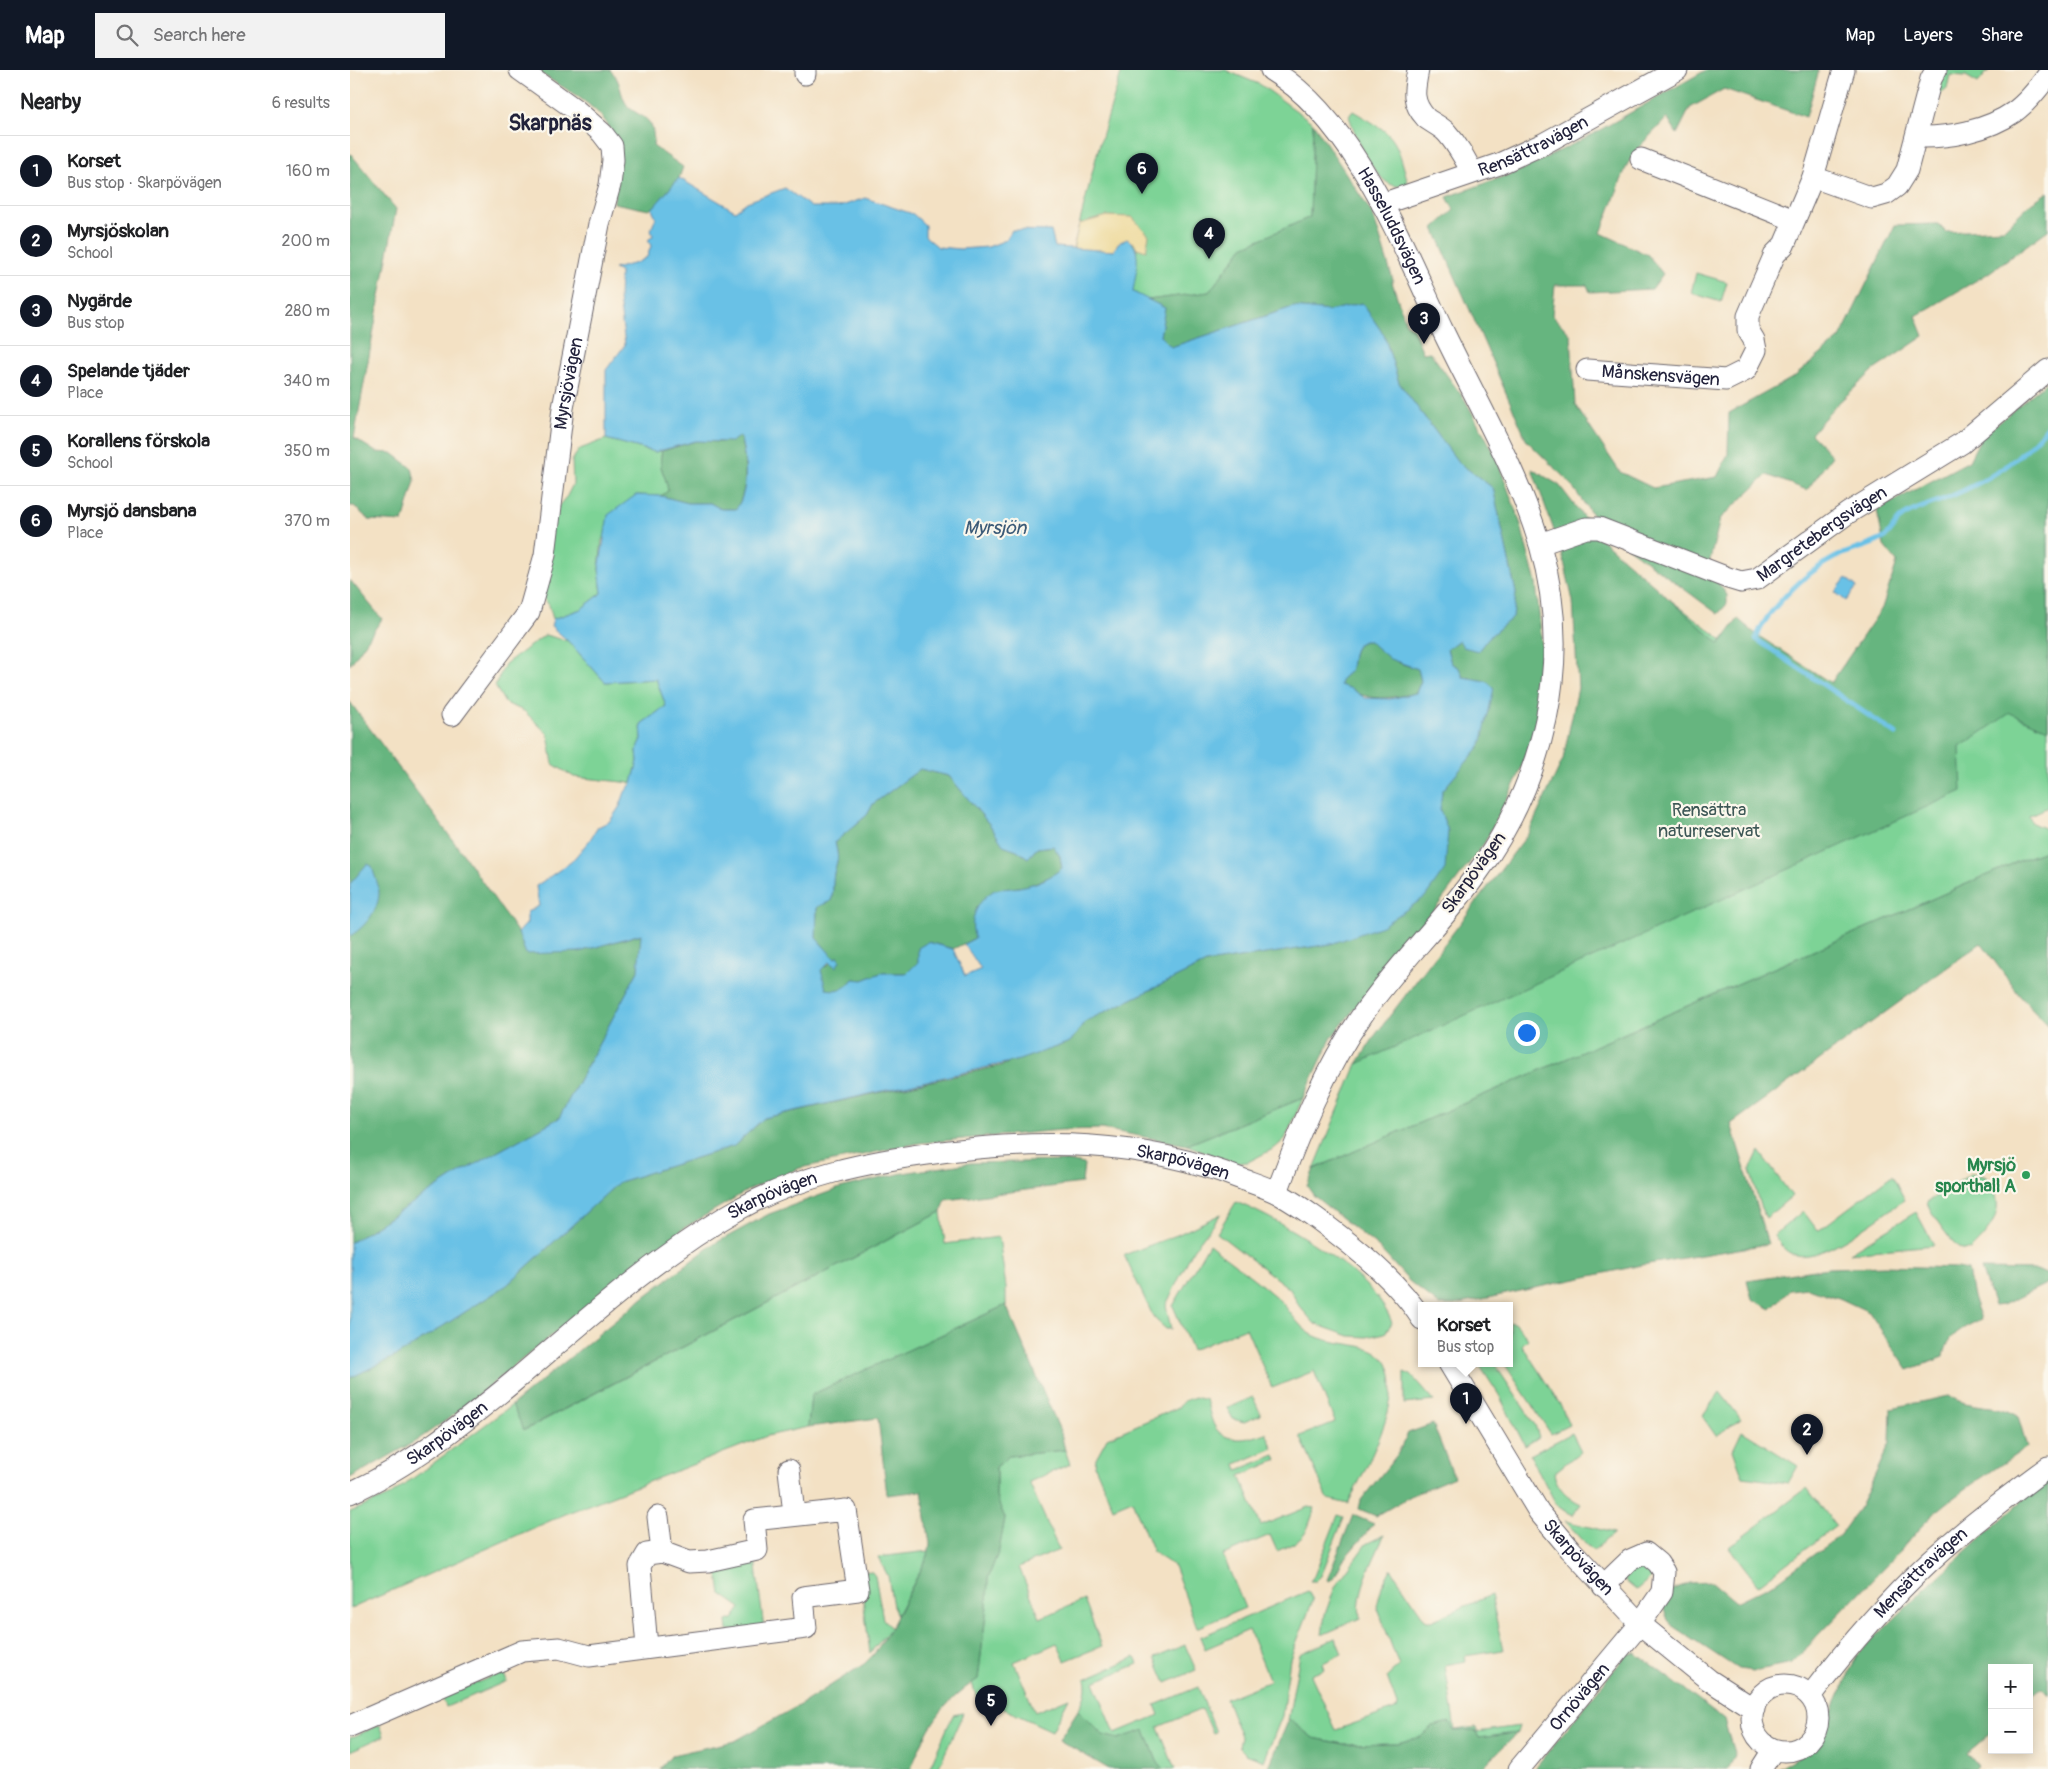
<!DOCTYPE html>
<meta charset="utf-8">
<style>
body{margin:0;font-family:Pangolin,sans-serif;background:#f2f2f2;color:#202124}
.controls{position:absolute;right:15px;bottom:15px;display:grid;overflow:hidden;border-radius:0px;box-shadow:0 2px 12px #0003}
.controls button{width:45px;height:45px;display:grid;place-items:center;padding:0;border:0;border-bottom:1px solid #e0e0e0;background:#fff;color:#202124;font:25px sans-serif}
.you{position:absolute;left:1176px;top:962px;width:18px;height:18px;margin:-12px;border:4px solid #fff;border-radius:50%;background:#1a73e8;box-shadow:0 0 0 8px #1a73e833}
.badge{display:grid;place-items:center;width:32px;height:32px;border-radius:50%;background:#111827;color:#fff;font-size:16px;font-weight:700}
.pin{position:absolute;translate:-50% -41px;filter:drop-shadow(0 1px 2px #0008)}
.pin::after{content:'';position:absolute;top:26px;width:18px;height:15px;background:inherit;clip-path:polygon(0 0,100% 0,50% 100%)}
.popup{position:absolute;left:1068px;top:1232px;width:95px;height:65px;box-sizing:border-box;display:grid;place-content:center;border-radius:0px;background:#fff;filter:drop-shadow(0 1px 4px #0005);font-size:16px;white-space:nowrap;color:#757577}
.popup b{font-size:19px;color:#202124}
.popup::after{content:'';position:absolute;left:50%;top:100%;margin-left:-10px;border:10px solid transparent;border-top-color:#fff}
.list{margin:0;padding:0;list-style:none}
h2{display:flex;justify-content:space-between;align-items:center;height:65px;margin:0;padding:0 20px;font-size:21px}
h2 small{font-size:16px;font-weight:400;color:#757577}
.list li{display:grid;grid-template-columns:32px 1fr auto;gap:15px;align-items:center;box-sizing:border-box;height:70px;padding:0 20px;border-top:1px solid #e0e0e0}
.list b{display:block;font-size:19px;white-space:nowrap}
.list p{margin:0;font-size:16px;white-space:nowrap;color:#757577}
.list em{font-size:16px;font-style:normal;color:#757577}
.icon{flex:none;width:28px;height:28px;fill:none;stroke:currentColor;stroke-width:2;stroke-linecap:round;stroke-linejoin:round}
.map{position:relative;flex:none;width:1698px;height:1699px;overflow:hidden}
header{display:flex;align-items:center;gap:30px;box-sizing:border-box;height:70px;padding:0 25px;background:#111827;color:#fff}
header strong{font-size:24px}
nav{display:flex;gap:28px;margin-inline-start:auto;font-size:18px}
.search{width:350px;height:45px;background:#f2f2f2;display:flex;align-items:center;gap:12px;box-sizing:border-box;padding:0 18px;border-radius:0px;color:#757577;font-size:19px}
main{display:flex}
aside{flex:1;background:#fff}
.map>svg:first-child{display:block}
</style>
<header>
<strong>Map</strong>
<div class="search"><svg class="icon" aria-label="search" viewBox="0 0 24 24"><circle cx="10" cy="10" r="6"/><path d="M15 15l6 6"/></svg>Search here</div>
<nav><a>Map</a><a>Layers</a><a>Share</a></nav>
</header>
<main>
<aside>
<h2>Nearby<small>6 results</small></h2>
<ul class="list">
<li><span class="badge">1</span><div><b>Korset</b><p>Bus stop · Skarpövägen</p></div><em>160 m</em></li>
<li><span class="badge">2</span><div><b>Myrsjöskolan</b><p>School</p></div><em>200 m</em></li>
<li><span class="badge">3</span><div><b>Nygärde</b><p>Bus stop</p></div><em>280 m</em></li>
<li><span class="badge">4</span><div><b>Spelande tjäder</b><p>Place</p></div><em>340 m</em></li>
<li><span class="badge">5</span><div><b>Korallens förskola</b><p>School</p></div><em>350 m</em></li>
<li><span class="badge">6</span><div><b>Myrsjö dansbana</b><p>Place</p></div><em>370 m</em></li>
</ul>
</aside>
<div class="map">
<svg width="1698" height="1699" viewBox="0 0 1698 1699">
<rect width="100%" height="100%" fill="#fbf7ec"/>
<filter id="ink" filterUnits="userSpaceOnUse"><feTurbulence type="fractalNoise" baseFrequency=".02" numOctaves="2"/><feDisplacementMap in="SourceGraphic" scale="10" xChannelSelector="R" yChannelSelector="G"/><feConvolveMatrix kernelMatrix="1 2 1 2 8 2 1 2 1" color-interpolation-filters="sRGB"/></filter>
<filter id="wash" filterUnits="userSpaceOnUse"><feTurbulence type="fractalNoise" baseFrequency=".0096" numOctaves="4" result="noise"/><feDisplacementMap in="SourceGraphic" scale="20" xChannelSelector="R" yChannelSelector="G"/><feGaussianBlur stdDeviation="1.12" result="paint"/><feColorMatrix in="noise" values="0 0 0 0 0 0 0 0 0 0 0 0 0 0 0 0 0 1.4 0 .05"/><feComposite in="paint" operator="in"/></filter>
<g filter="url(#wash)">
<rect width="100%" height="100%" fill="#f3e1c4"/>
<g fill="#7dd396" stroke="#507a68">
<path d="M772,0h103l36,15 52,38 -3,94 -67,30 -34,45 -61,8 -15,-8 4,-44 -64,1 25,-99z"/>
<path d="M1595,0h44l-11,13 -12,-7 -16,-1 -3,14 -9,7 -4,9z"/>
<path d="M1003,41c43,25 42,24 55,72 -28,18 -53,-48 -59,-67z"/>
<path d="M1346,203l31,9 -6,20 -30,-9z"/>
<path d="M1698,326v411l-19,9 3,7 16,7v20l-22,8 -712,311 43,-105 6,-3 154,-192 125,-291 126,97 85,56 73,-132 -48,-81 98,-55z"/>
<path d="M256,369l49,13 7,-1c-5,19 4,21 6,40l-7,5 -25,-1 -34,45 -3,29 3,24 -21,16 -28,10 -4,-14 -11,-13 17,-82 12,-14 6,-12 -1,-24 8,-11z"/>
<path d="M195,565l23,6 37,41 51,-3 10,27 -25,18 1,15 -5,11 1,11 -6,22 -58,-6 -21,-13 -5,-30 -24,-23 -19,-8 -10,-17 10,-22z"/>
<path d="M953,1028l-18,41 -10,9 -27,14 -14,1 -47,-18z"/>
<path d="M1409,1081l33,45 -26,22 -6,-12 -10,-36z"/>
<path d="M1622,1103l15,4c21,30 7,50 -17,73 -3,-1 -5,0 -8,-1 -9,-3 -33,-38 -35,-47z"/>
<path d="M1542,1105l13,25c-25,15 -81,62 -109,55 -11,-2 -16,-11 -22,-20l29,-24 15,20z"/>
<path d="M886,1132c46,19 139,72 156,121l-7,10 -18,4 -18,-1 -34,-12 -16,-18 -9,-17 -73,-56z"/>
<path d="M591,1142l4,32 54,-7 7,50v18l-195,90 -3,32 -41,9 -197,76 -220,97v-97l39,-16 123,-91 13,25z"/>
<path d="M1566,1142l18,33 -85,8z"/>
<path d="M871,1144l-28,36 -27,55 5,24h-5l-12,-11 -30,-63 53,-20z"/>
<path d="M859,1174c22,18 47,35 68,54 13,11 19,27 34,36 21,12 54,8 68,20 37,30 -16,117 -31,150l-20,-5 -28,-63 35,-14 -21,-51 -42,17 -26,-60 -54,22 -19,-44z"/>
<path d="M1160,1252l6,2 12,15 -6,6 39,61 8,19 -18,9 -47,-71h6z"/>
<path d="M1128,1293h16l41,62 4,12 -14,9 -26,-51z"/>
<path d="M1054,1302l7,3 23,26 -30,3z"/>
<path d="M1370,1322l21,27 -25,17 -14,-20z"/>
<path d="M845,1327l11,3c3,8 5,23 11,30 13,14 33,9 49,3l7,15 -37,16 2,6 37,-15 2,5 -37,16 21,50 47,-19 7,1c-11,30 -8,30 -38,43l-7,-16 -47,20 22,53 -48,20 -23,-62 -21,-14 -21,-52 -19,8 -18,-42 1,-8 11,-20 72,-31 5,-6z"/>
<path d="M903,1327l8,18 -17,7 -11,-3 -6,-11z"/>
<path d="M1392,1361l56,35 -10,17 -45,-6 -10,-27z"/>
<path d="M1222,1363l9,18 -27,22c2,14 14,25 27,31l-8,11 -13,-7 -5,-6 -25,-47z"/>
<path d="M715,1380l5,14 -41,18 30,68 -40,17 21,51 44,-18 18,46 -37,15 -8,-18 -43,19 21,50 34,-14 -17,33 -76,-35 -4,-13 6,-4 9,-73 1,-28 11,-28 6,-32 -9,-21v-30l13,-11z"/>
<path d="M1457,1418l29,38 -78,59 -29,-38z"/>
<path d="M988,1445l6,2 -23,59 -5,5h-6l4,-5z"/>
<path d="M1215,1451l49,12 -21,18z"/>
<path d="M1034,1465c-10,27 -28,53 -24,83l-38,17 3,-21 10,-27 31,-43z"/>
<path d="M579,1481l-1,5 -31,59 -4,-8 -5,-31 -10,-19z"/>
<path d="M405,1489l9,69 -36,3 -1,-10 6,-2 8,-11 -20,-14 -4,-26z"/>
<path d="M1297,1494l7,11 -18,15 -12,-10 10,-13z"/>
<path d="M1041,1499l35,52h5l60,-26 12,55 -38,6 1,5 -21,4 10,65 21,-3 1,5 42,-6 -2,7 -38,5 -4,-8 -21,1 -22,-5 -11,11 -24,6 -53,1 -31,-6 -25,-18 12,-66 36,-16 6,16 -19,9 2,6 -14,6 25,55 62,-22 -11,-31 12,-11 -22,-60 5,-20z"/>
<path d="M517,1501l5,1 3,4 8,43 8,9 -21,25 -7,-55 3,-1 -2,-25z"/>
<path d="M958,1521l5,9 -23,59 -8,57 -18,45 -18,-7 -7,-7 2,-10 -15,-38 44,-18 -21,-51 -44,19 -5,-12z"/>
<path d="M835,1575l11,25 -30,13 -11,-25z"/>
<path d="M785,1587l3,7 -44,18 21,51 44,-18 -4,-10 43,-18 18,45 -3,1 -11,-24 -44,18 17,42h-11l-7,-8 -12,-31 -27,9 -15,-4 -25,-25c6,-10 10,-20 7,-31z"/>
<path d="M153,1602l4,9 -61,26 -4,-10z"/>
<path d="M613,1643l-25,56h-9l24,-54z"/>
<path d="M30,1655l4,11 -34,15v-13z"/>
</g>
<g fill="#66b57f" stroke="#446c5d">
<path d="M185,0h75c12,10 9,24 17,35 6,8 17,10 22,17 5,6 5,17 4,24l30,21 -4,11 -25,29 -5,3 -35,-7c0,-17 5,-47 1,-63 -10,-34 -53,-52 -80,-70z"/>
<path d="M1356,0h113l-13,47 -82,-28 -34,19 -13,26 -10,-16 -28,29 -12,18 -26,68 47,22 15,19 -11,15 -62,3 -3,-7h-32l-3,30 19,20 4,70 45,67 33,16 64,-11 11,-23 1,-41 65,-36 46,-39 55,-113 43,-1 8,8 58,-3 27,-26 17,-11v38l-61,44 -71,42 8,20 -50,34 -40,37 -23,27 21,22 -25,34 -40,-15 -47,44 -11,45 -114,-45 -25,-36 -43,-42 -93,-213 20,-18 -7,-13 75,-27 69,-35z"/>
<path d="M963,53l60,92 20,65 -1,2 14,42 7,4 10,25 7,-1 35,48 30,54 25,68 16,61 9,92 -9,50 -18,52 -33,65 -49,66 -104,129 -29,61 -116,47 -85,-16 -41,1 -142,13 -119,25 -50,21 -66,39 -229,186 -39,27 -66,37v-100l48,-23 109,-70 112,-103 115,-36 30,-28 236,-52 70,-24 16,-21 120,-58 125,-19 117,-113 -8,-21 2,-19 39,-46 -10,-67 -8,-1 -4,-9 -8,-5 -4,-14 12,-9 19,11 11,-14 24,-20 3,-24 -23,-105 -35,-26 -59,-79 -15,-48 -22,-32 -33,8 -36,-4 -122,40 -11,-11 5,-28 -17,-8 61,-8 34,-45 67,-30z"/>
<path d="M0,83l46,56 -42,229 22,14 16,1 20,15 3,13 -12,41 -34,-2 -15,-14h-4z"/>
<path d="M1698,311v348l-38,-16 -50,34 2,44 -605,273 19,-30 152,-200 35,-75 15,-71 -5,-87 -11,-48 -30,-84 27,16 40,52 121,107 18,-25 19,16 74,48 51,-75 15,-46 -13,-16 -7,-36 92,-49 12,-24z"/>
<path d="M390,365c5,24 10,53 -4,74h-15l-11,-6h-22l-27,-7 7,-5c-2,-19 -11,-21 -6,-40l34,-10 24,1z"/>
<path d="M1277,477l87,30 13,18v9l-9,10z"/>
<path d="M0,510l32,39 -32,46z"/>
<path d="M1014,571h5l30,22 19,6 3,12 -5,12c-34,7 -47,8 -77,-8l3,-7 8,-7c4,-13 0,-23 14,-30z"/>
<path d="M0,632l113,152 55,79 8,20 53,-1 63,-18 -4,37 -79,147 -98,54 -111,71z"/>
<path d="M570,699l29,7 41,49 14,20 13,5 11,8 9,-10 17,-2 6,10 2,12 -10,8 -25,10 -33,4 -17,17 -2,31 -22,11 -25,-7 -10,20 -11,11h-26l-18,7 -10,-1c-8,11 -15,12 -28,10l-5,-19 19,-13 -5,1 -18,-20 1,-32 14,-5c3,-10 1,-18 3,-28 4,-16 5,-14 1,-31l32,-27 6,-11z"/>
<path d="M1698,780v175l-28,-29 -39,-53 -250,181 37,120 -126,21 -187,40h-16l-30,-24 -31,-34 -64,-51 -7,-10 7,-17 712,-311z"/>
<path d="M718,1091l16,3 -2,19 -136,17 -5,12 -417,218 -12,-25 132,-108 68,-52 57,-31 71,-26 63,-15 67,-10z"/>
<path d="M1534,1196l74,2 10,2 5,27 8,22c-19,10 -34,15 -37,38l-36,13 -39,-58 -30,-14 -32,-10 -17,2 -19,19 -19,-10 -5,-19 82,-12z"/>
<path d="M1631,1199l56,1 11,5v8l-45,22 -9,1z"/>
<path d="M656,1235l55,128 4,17 -56,6 -13,11v30l9,21 -6,32 -11,28 -1,28 -9,73c-38,25 -51,49 -67,90h-251l12,-14 63,-14 70,-39 59,-38 10,-10 17,-26 37,-72 2,-12 -8,-53 -35,4 -9,-77 -70,9 3,-32z"/>
<path d="M1599,1326c21,14 48,6 69,20l9,31c-44,31 -92,57 -124,101l-111,115 -38,8 -16,-2 -64,-42 -6,-7 -5,-14 8,-16 19,-7 22,-1 24,20 39,-19 64,-47 21,-29 30,-64 1,-35z"/>
<path d="M1083,1354l21,53 -38,16 -40,23 -17,-7 2,-9 36,-45 11,-22z"/>
<path d="M1698,1407v218l-6,-7 -13,11v-31h-37v64l-25,21 11,13 -3,3h-197l30,-18 19,-29 30,-67 69,-67z"/>
<path d="M1003,1445l21,9 -31,36 -9,18 -5,3 -2,-1z"/>
<path d="M1286,1583l88,67 11,36 -7,13h-194l93,-115z"/>
<path d="M728,1640l25,25 15,4 27,-9 12,31 7,8h-55l-50,-29z"/>
<path d="M939,1649l24,19 31,6 53,-1 24,-6 11,-11 18,-4 4,9 21,-1 4,8 38,-5 -36,36h-213z"/>
</g>
<path fill="#eeda9e" stroke="#887e6c" d="M757,146l25,1 17,18 -3,16 -9,-3 -4,-6 -19,9 -41,-2 6,-25z"/>
<g fill="#69c1e6" stroke="#467290" fill-rule="evenodd">
<path d="M329,108l56,33 12,-9 38,-14 26,19h28l26,-9 48,16 12,11v11l13,11 22,2 28,-2 18,-7 6,-10 39,1 4,16 59,4 4,-8 9,-4c17,9 8,36 6,53l32,16 -5,28 11,11 122,-40 36,4 33,-8 22,32 15,48 59,79 35,26 23,105 -3,24 -24,20 -11,14 -15,-4 -4,-7 -12,9 4,14 8,5 4,9 23,4 8,7 -13,57 -39,46 -2,19 8,21 -3,38 -20,28 -43,29 -51,18 -125,19 -120,58 -16,21 -51,18 -255,58 -30,28 -115,36 -112,103 -109,70 -48,23v-135l111,-71 98,-54 79,-147 3,-37 -62,18 -53,2 -8,-21 9,-10v-11l12,-6 -3,-20 35,-24 18,-21 9,-14 12,-6 10,-15 5,-14 7,-9 6,-22 -1,-11 5,-11 -1,-15 25,-18 -10,-27 -51,3 -37,-41 -17,-15 2,-7 28,-10 21,-16 -3,-24 9,-54 28,-20 25,1 27,7h22l11,6h15c14,-20 10,-51 4,-73l-9,6 -35,-1 -41,11 -49,-13v-69l19,-25 -6,-46 1,-27 -6,-3 22,-6 11,-6 4,-11 -3,-6 5,-4 -2,-6 5,-13 -4,-8zM1014,571h5l21,18 28,10 3,12 -5,12 -26,6 -25,-1 -13,-9 -12,-4 2,-7 8,-7c4,-13 0,-24 14,-30zM570,699l29,7 41,49 13,20 14,5 11,8 9,-10 16,-2 7,10 2,12c-14,12 -31,18 -50,20 -6,1 -15,0 -19,3 -16,10 -25,30 -18,47l-11,6 17,25 -16,7 -12,-27 -25,-7 -10,6v14l-11,11h-26l-18,7 -10,-1c-8,11 -15,12 -27,10l-5,-19 8,-8 7,5 4,-6 -1,-4 -5,1 -18,-20 1,-31 14,-6c3,-10 1,-18 3,-28 4,-17 5,-12 1,-31l32,-27 6,-11z"/>
<path d="M1496,508l11,9 -11,14 -11,-9z"/>
<path d="M17,794l5,2c1,6 3,10 5,16 8,21 -10,44 -27,54v-52z"/>
</g>
<g fill="none" stroke-linecap="round" stroke-linejoin="round">
<path stroke="#69c1e6" stroke-width="5" d="M1546,664l-140,-95c10,-29 50,-67 78,-81 16,-8 35,-11 50,-20 8,-5 10,-14 17,-20 9,-8 34,-15 46,-20 42,-18 72,-36 101,-72"/>
</g>
</g>
<g filter="url(#ink)">
<g fill="none" stroke-linecap="round" stroke-linejoin="round">
<g stroke="#6b656b" stroke-width="23">
<g id="minor">
<path id="s1" d="M921,0c83,49 131,175 171,259 34,71 75,140 98,216 34,116 4,239 -67,334 -34,47 -77,87 -110,135 -38,54 -63,116 -86,178"/>
<path d="M1068,0c-4,20 -7,32 8,48 6,5 14,8 20,14 11,12 18,25 26,40"/>
<path d="M455,4v-4"/>
<path d="M1567,67c31,1 70,-6 97,-25 14,-10 24,-23 34,-37"/>
<path d="M1291,89l153,61"/>
<path d="M1463,107l59,21 14,-4 11,-8 10,-16 24,-91 5,-9"/>
<path id="s2" d="M1032,134l117,-40 44,-20 134,-74"/>
<path id="s3" d="M1237,300l139,10 20,-10 10,-20 -2,-10 -6,-10v-14l27,-62 9,-9 29,-68 31,-107"/>
<path id="s4" d="M1190,474l46,-16h13l129,50 13,4 16,-3 91,-66 114,-70 86,-73"/>
<path id="s5" d="M102,645l77,-103 16,-57 18,-147 36,-184 11,-39 3,-25 -1,-14 -10,-13 -26,-23 -56,-40"/>
<path id="s6" d="M1099,1293l90,149 31,37 70,75 69,56 45,29"/>
<path d="M439,1400l5,44"/>
<path id="s7" d="M0,1423c60,-27 112,-69 163,-111 72,-61 143,-126 226,-173 60,-33 127,-47 195,-56 104,-14 206,-14 305,25 13,5 28,9 40,16 25,14 48,32 71,50 26,21 54,47 72,75"/>
<path d="M308,1447l4,35"/>
<circle cx="1435" cy="1648" r="33"/>
<path id="s8" d="M1460,1626c37,-48 75,-93 119,-134 37,-34 78,-65 119,-95"/>
<path d="M0,1656l172,-75 37,-3 30,8 217,-28 -3,-31 55,-7 -12,-80 -92,10 3,30 -49,11 -19,1 -27,-10 -15,2 -7,12 7,81"/>
<path id="s9" d="M1169,1699l121,-145 22,-32 2,-20 -6,-9 -12,-10 -16,7 -27,26"/>
<path d="M1411,1699l12,-19"/>
</g>
</g>
<use href="#minor" stroke="#fff" stroke-width="21"/>
</g>
</g>
<circle fill="#2e9e5b" stroke="#fbf7ec" stroke-width="2" cx="1676" cy="1105" r="5"/>
<g text-anchor="middle" dominant-baseline="central" stroke-width="4.5" stroke-linejoin="round" paint-order="stroke">
<g font-size="18" fill="#22223b" stroke="#fbf7ec">
<text stroke="none"><textPath href="#s2" startOffset="162">Rensättravägen</textPath></text>
<text stroke="none"><textPath href="#s1" startOffset="200">Hasseluddsvägen</textPath></text>
<text stroke="none"><textPath href="#s3" startOffset="74">Månskensvägen</textPath></text>
<text stroke="none"><textPath href="#s5" startOffset="361">Myrsjövägen</textPath></text>
<text stroke="none"><textPath href="#s4" startOffset="309">Margretebergsvägen</textPath></text>
<text transform="translate(1124 803) rotate(-54)">Skarpövägen</text>
<text stroke="none"><textPath href="#s7" startOffset="938">Skarpövägen</textPath></text>
<text stroke="none"><textPath href="#s7" startOffset="519">Skarpövägen</textPath></text>
<text stroke="none"><textPath href="#s7" startOffset="114">Skarpövägen</textPath></text>
<text stroke="none"><textPath href="#s6" startOffset="234">Skarpövägen</textPath></text>
<text stroke="none"><textPath href="#s8" startOffset="166">Mensättravägen</textPath></text>
<text stroke="none"><textPath href="#s9" startOffset="94">Ornövägen</textPath></text>
</g>
<g font-size="18" fill="#3d5756" stroke="#fbf7ec">
<text x="1359" y="740">Rensättra<tspan x="1359" dy="21">naturreservat</tspan></text>
</g>
<g font-size="18" font-weight="bold" fill="#27864d" stroke="#fbf7ec" text-anchor="end">
<text x="1666" y="1095">Myrsjö<tspan x="1666" dy="21">sporthall A</tspan></text>
</g>
<g font-size="19" font-style="italic" fill="#3b5a77" stroke="#fbf7ec">
<text x="645" y="458">Myrsjön</text>
</g>
<g font-size="22" font-weight="bold" fill="#22223b" stroke="#fbf7ec">
<text x="200" y="53">Skarpnäs</text>
</g>
</g>
</svg>
<div class="controls">
<button>+</button>
<button>−</button>
</div>
<div class="you"></div>
<div class="pin badge" style="left:1116px;top:1354px">1</div>
<div class="popup"><b>Korset</b>Bus stop</div>
<div class="pin badge" style="left:1457px;top:1385px">2</div>
<div class="pin badge" style="left:1074px;top:274px">3</div>
<div class="pin badge" style="left:859px;top:189px">4</div>
<div class="pin badge" style="left:641px;top:1656px">5</div>
<div class="pin badge" style="left:792px;top:124px">6</div>
</div>
</main>
